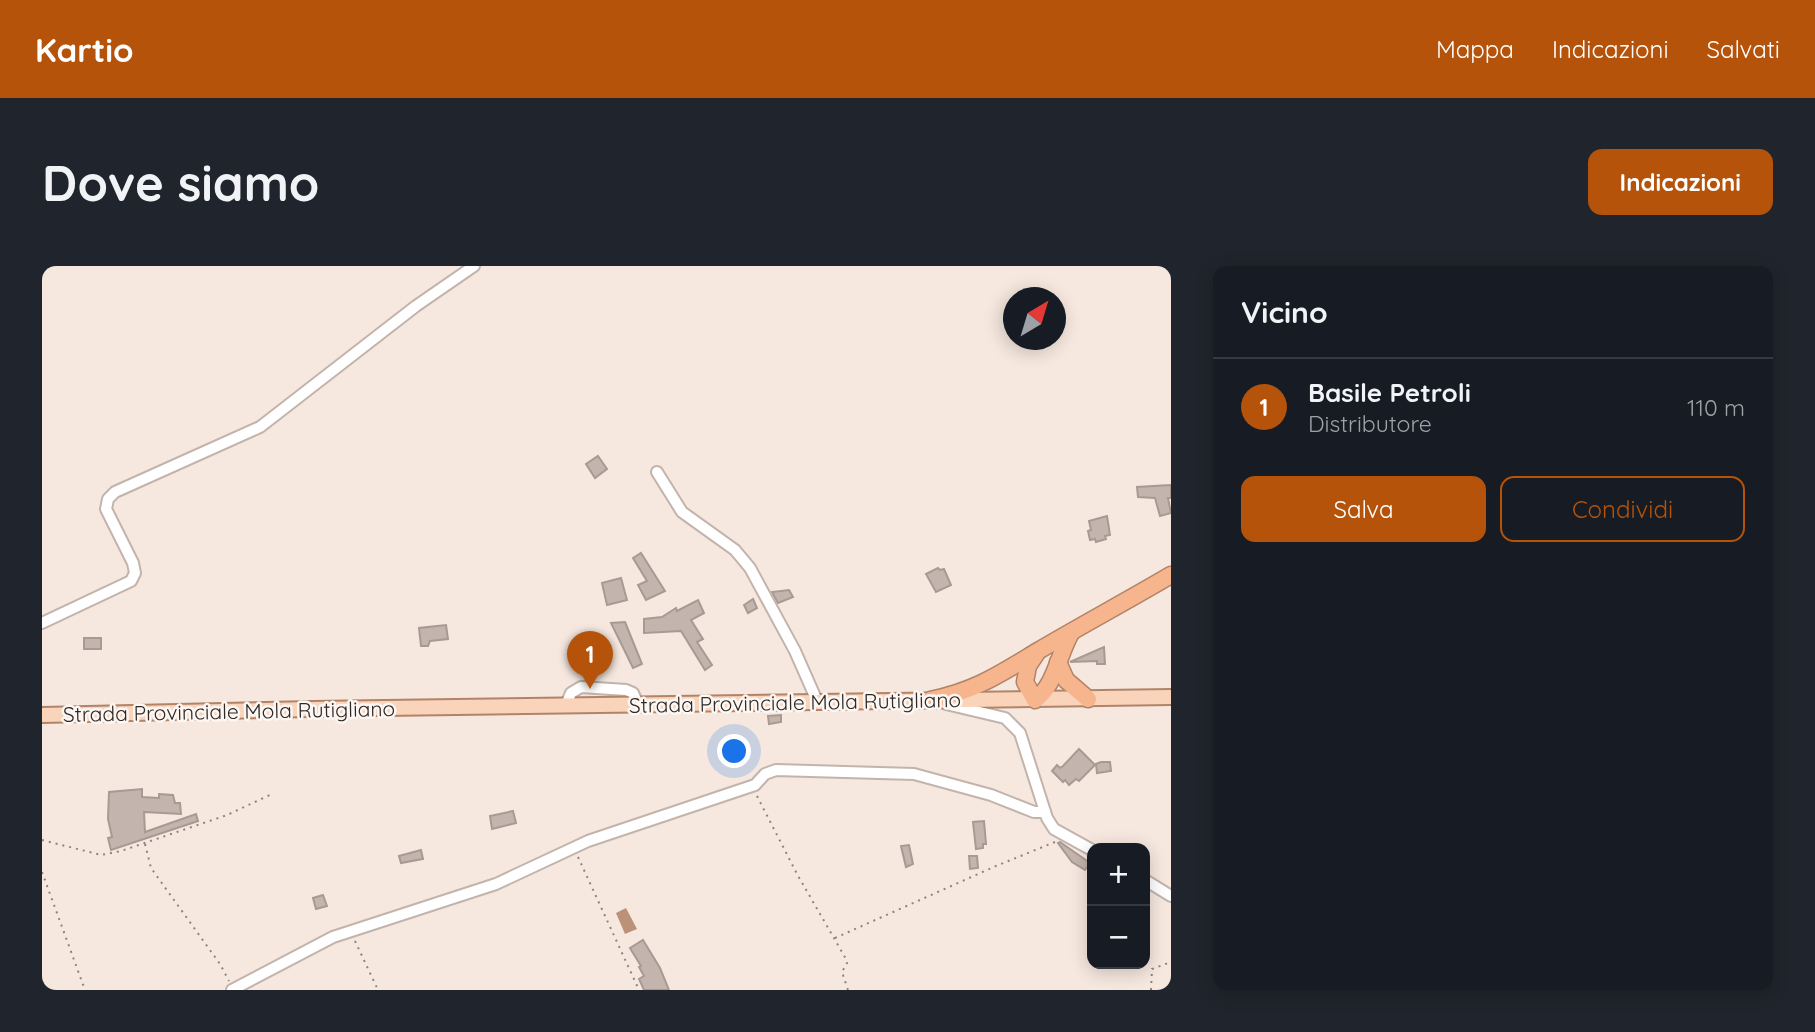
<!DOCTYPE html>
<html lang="it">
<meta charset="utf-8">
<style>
body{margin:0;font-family:Quicksand,sans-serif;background:#20242c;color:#f1f3f6}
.controls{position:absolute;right:21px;bottom:21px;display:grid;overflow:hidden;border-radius:14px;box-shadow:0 4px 18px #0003}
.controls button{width:63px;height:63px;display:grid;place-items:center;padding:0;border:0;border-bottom:2px solid #363941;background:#171b24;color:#f1f3f6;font:35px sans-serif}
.compass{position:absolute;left:961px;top:21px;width:63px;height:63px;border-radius:50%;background:#171b24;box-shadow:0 4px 18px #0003;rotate:38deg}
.you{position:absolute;left:693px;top:486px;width:24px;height:24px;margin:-18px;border:5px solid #fff;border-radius:50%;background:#1a73e8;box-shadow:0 0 0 10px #1a73e833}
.badge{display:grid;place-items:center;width:46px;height:46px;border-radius:50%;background:#b45309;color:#fff;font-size:23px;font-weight:700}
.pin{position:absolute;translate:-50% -58px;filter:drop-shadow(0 2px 4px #0008)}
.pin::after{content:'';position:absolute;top:37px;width:24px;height:21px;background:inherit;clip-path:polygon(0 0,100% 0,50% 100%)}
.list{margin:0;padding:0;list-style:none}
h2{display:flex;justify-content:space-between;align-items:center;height:91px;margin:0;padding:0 28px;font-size:30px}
h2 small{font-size:23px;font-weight:400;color:#9ea1a6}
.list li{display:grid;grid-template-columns:46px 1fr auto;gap:21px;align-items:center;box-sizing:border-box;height:98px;padding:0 28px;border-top:2px solid #363941}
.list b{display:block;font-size:26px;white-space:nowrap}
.list p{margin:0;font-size:23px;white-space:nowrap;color:#9ea1a6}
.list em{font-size:23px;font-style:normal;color:#9ea1a6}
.actions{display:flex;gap:14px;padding:21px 28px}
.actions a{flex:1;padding:16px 0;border:2px solid #b45309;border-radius:14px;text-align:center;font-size:24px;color:#b45309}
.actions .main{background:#b45309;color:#fff}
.map{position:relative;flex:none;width:1129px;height:724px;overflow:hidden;border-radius:14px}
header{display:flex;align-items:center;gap:42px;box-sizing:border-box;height:98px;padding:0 35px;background:#b45309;color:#fff}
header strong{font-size:33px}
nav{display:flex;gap:38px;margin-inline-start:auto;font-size:24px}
.intro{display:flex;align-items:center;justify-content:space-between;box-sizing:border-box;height:168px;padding:0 42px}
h1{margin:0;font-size:49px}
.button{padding:18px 32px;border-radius:14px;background:#b45309;color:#fff;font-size:24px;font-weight:700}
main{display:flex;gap:42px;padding:0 42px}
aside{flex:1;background:#171b24;border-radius:14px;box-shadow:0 4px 18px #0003}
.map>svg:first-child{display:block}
</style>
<header>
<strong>Kartio</strong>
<nav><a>Mappa</a><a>Indicazioni</a><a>Salvati</a></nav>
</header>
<div class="intro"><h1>Dove siamo</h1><a class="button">Indicazioni</a></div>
<main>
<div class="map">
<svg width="1129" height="724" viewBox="0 0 1129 724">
<rect width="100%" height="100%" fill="#f6e8df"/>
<path fill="#bb9178" d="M584,642l11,21 -12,5 -9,-21z"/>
<g fill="#c3b5ad" stroke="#a89a93" stroke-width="2">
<path d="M556,190l9,13 -12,9 -9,-14z"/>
<path d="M1129,219v13h-3l3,15 -11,3 -5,-18 -17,-1 -1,-10z"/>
<path d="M1065,250l3,19 -5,1 1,3 -10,3 -1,-3 -5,1 -2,-9 3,-1 -2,-9z"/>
<path d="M599,287l24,38 -19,9 -8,-15 9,-4 -14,-23z"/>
<path d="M896,302l2,2 4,-1 7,16 -15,7 -10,-18z"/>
<path d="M579,312l6,22 -20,5 -5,-22z"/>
<path d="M747,324l4,7 -15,6 -6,-11z"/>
<path d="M711,333l4,9 -9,5 -4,-8z"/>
<path d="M656,334l6,13 -13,7 12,19 -6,3 15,23 -7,5 -24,-39 -37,2v-14l18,-2 14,-9 1,3z"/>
<path d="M583,356l17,42 -9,4 -22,-45z"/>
<path d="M404,359l2,14 -18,2 -2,5h-7l-2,-18z"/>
<rect x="42" y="372" width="17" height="11"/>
<path d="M1062,381l1,17h-8v-3l-27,1z"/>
<path d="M739,449v7l-12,2 -1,-8z"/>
<path d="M1037,483l16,16 -16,16 -3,-2 -7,6 -4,-5 -2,2 -11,-11 5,-6 3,3 3,-2z"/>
<path d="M1059,496h9l1,9 -14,2 -1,-9z"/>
<path d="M100,523v8l17,1v-4l14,1 2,8h5l1,11 -37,-2 1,20 51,-18 2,7 -87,29 -3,-12 4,-1 -4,-18 1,-27z"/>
<path d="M471,545l3,12 -24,6 -2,-13z"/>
<path d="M942,555l2,23h-3v4l-7,1 -3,-27z"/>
<path d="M1018,576l30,21 -5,7 -13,-8 -14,-19z"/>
<path d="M867,579l4,19 -7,3 -5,-21z"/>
<path d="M379,584l2,9 -22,4 -2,-7z"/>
<path d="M927,590h8l1,12 -8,1z"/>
<path d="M281,629l4,11 -11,3 -3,-11z"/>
<path d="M601,674l17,28 9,22h-25l-5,-11 5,-3 -5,-9 2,-1 -11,-18z"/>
</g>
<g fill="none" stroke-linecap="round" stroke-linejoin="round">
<g stroke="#c2b4ac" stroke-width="14">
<g id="minor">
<path d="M615,206l25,40 53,38 15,18 45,83 22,50"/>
<path d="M0,357l89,-42 4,-8 -2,-10 -27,-54 2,-10 7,-7 145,-65 156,-121 58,-40"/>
<path d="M904,438l59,14 15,15 27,85 7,11 38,21"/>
<path d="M524,439l5,-12 10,-6 45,3 7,3 5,11"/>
<path d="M1103,614l26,16"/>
<path d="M190,724l101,-53 163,-53 92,-43 167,-56 10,-11 11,-4 138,4 77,21 43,17h11"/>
</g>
</g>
<g stroke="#b18469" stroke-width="18">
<path id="major" d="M0,449l270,-6 859,-12"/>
</g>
<g stroke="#b18469" stroke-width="19">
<g id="highway">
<path d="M994,388l-8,12 -3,16 10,18c21,-16 23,-45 36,-67"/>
<path d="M1016,396l8,18 22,19"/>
<path d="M888,434c45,-9 70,-26 108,-49 44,-26 89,-50 133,-76"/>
</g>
</g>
<g stroke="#8d837d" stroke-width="2" stroke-dasharray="2 5" stroke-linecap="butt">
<path d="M715,530l40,78 49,85 1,4 -5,9 6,18"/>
<path d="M0,574l59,15 20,-4 106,-36 45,-21"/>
<path d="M103,578l6,24 69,96 9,17"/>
<path d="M536,591l61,133"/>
<path d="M0,606l43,118"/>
<path d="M793,672l161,-72 59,-24"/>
<path d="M313,675l23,49"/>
<path d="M1109,724l1,-21 19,-7"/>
</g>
<use href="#minor" stroke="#fff" stroke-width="10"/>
<use href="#major" stroke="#fad3bb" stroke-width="14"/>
<use href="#highway" stroke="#f7b58d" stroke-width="16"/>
</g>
<g text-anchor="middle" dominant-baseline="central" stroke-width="5" stroke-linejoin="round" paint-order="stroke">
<g font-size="21" fill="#2f2926" stroke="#fdf7f4">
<text transform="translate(753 436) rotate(-1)">Strada Provinciale Mola Rutigliano</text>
<text transform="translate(187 445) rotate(-1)">Strada Provinciale Mola Rutigliano</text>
</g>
</g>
</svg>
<div class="controls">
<button>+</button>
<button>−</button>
</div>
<svg class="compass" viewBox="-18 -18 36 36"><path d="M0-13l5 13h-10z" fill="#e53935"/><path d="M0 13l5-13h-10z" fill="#9ea1a6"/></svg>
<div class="you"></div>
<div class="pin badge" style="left:548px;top:423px">1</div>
</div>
<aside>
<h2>Vicino<small></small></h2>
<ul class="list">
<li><span class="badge">1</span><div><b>Basile Petroli</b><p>Distributore</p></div><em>110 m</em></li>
</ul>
<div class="actions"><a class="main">Salva</a><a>Condividi</a></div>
</aside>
</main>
